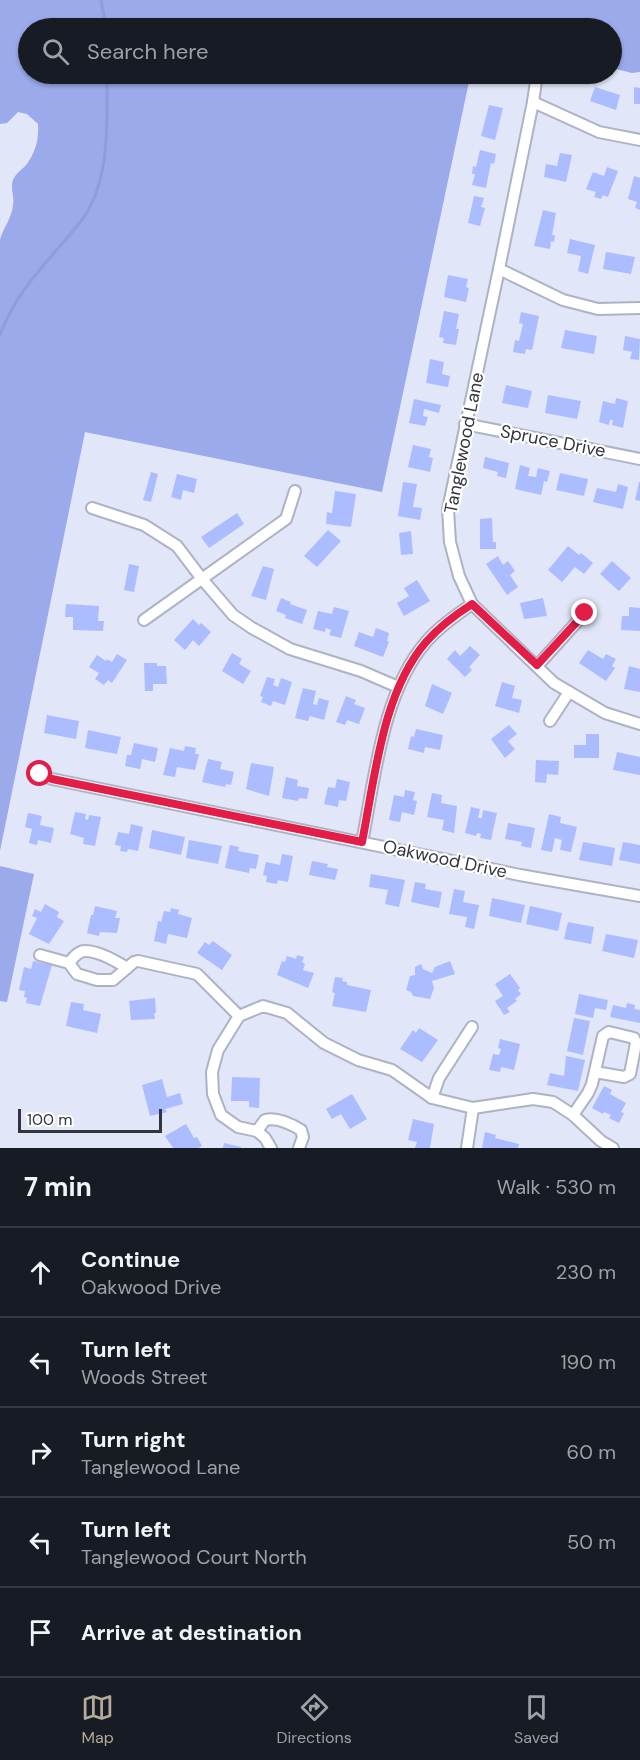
<!DOCTYPE html>
<meta charset="utf-8">
<style>
body{margin:0;font-family:"DM Sans",sans-serif;background:#242831;color:#f1f3f6}
.scale{position:absolute;left:18px;bottom:15px;width:144px;box-sizing:border-box;padding-left:6px;border:3px solid #33353c;border-top:0;font-size:16px;line-height:21px;white-space:nowrap;color:#33353c;-webkit-text-stroke:4px #fff;paint-order:stroke}
.stop{position:absolute;width:18px;height:18px;margin:-14px;border:4px solid #e11d48;border-radius:50%;background:#fff}
.stop.end{background:#e11d48;border-color:#fff;box-shadow:0 2px 6px #0008}
.list{margin:0;padding:0;list-style:none}
h2{display:flex;justify-content:space-between;align-items:center;height:78px;margin:0;padding:0 24px;font-size:26px}
h2 small{font-size:20px;font-weight:400;color:#9ea1a6}
.list li{display:grid;grid-template-columns:39px 1fr auto;gap:18px;align-items:center;box-sizing:border-box;height:90px;padding:0 24px;border-top:2px solid #363941}
.list b{display:block;font-size:22px;white-space:nowrap}
.list p{margin:0;font-size:20px;white-space:nowrap;color:#9ea1a6}
.list em{font-size:20px;font-style:normal;color:#9ea1a6}
.icon{flex:none;width:33px;height:33px;fill:none;stroke:currentColor;stroke-width:2;stroke-linecap:round;stroke-linejoin:round}
.map{position:relative;flex:none;width:640px;height:1148px;overflow:hidden}
.search{position:absolute;background:#171b24;box-shadow:0 2px 4px #0004;left:18px;right:18px;top:18px;height:66px;display:flex;align-items:center;gap:15px;box-sizing:border-box;padding:0 21px;border-radius:33px;color:#9ea1a6;font-size:22px}
.sheet{height:528px;background:#171b24}
nav{display:flex;justify-content:space-around;align-items:center;box-sizing:border-box;height:84px;border-top:2px solid #363941;background:#171b24;font-size:16px;color:#9ea1a6}
nav a{display:grid;justify-items:center;gap:3px}
nav .on{color:#b6aa98}
.map>svg:first-child{display:block}
</style>
<div class="map">
<svg width="640" height="1148" viewBox="0 0 640 1148">
<rect width="100%" height="100%" fill="#e1e6f8"/>
<g fill="#9aaaeb">
<path d="M0,0h640v72l-8,1 -20,-5v-40h-584v46h468l-2,1 -24,2 -88,415 -297,-60 -85,419v-611c3,-12 12,-22 13,-35 2,-9 -4,-19 1,-27 3,-6 9,-9 13,-14 9,-13 12,-25 11,-40l-11,-10 -9,-2 -11,11 -7,1z"/>
<path d="M0,866l34,8 -27,128 -7,-1z"/>
</g>
<g fill="none" stroke-linecap="round" stroke-linejoin="round">
<g stroke="#8e9ddd" stroke-width="3">
<path d="M101,0l5,28"/>
<path d="M0,335c17,-47 52,-77 81,-114 30,-38 26,-103 26,-147"/>
</g>
</g>
<g fill="#acbdff">
<path d="M571,74h15l-7,7z"/>
<path d="M595,87l25,8 -4,15 -26,-9z"/>
<path d="M634,87l6,1v16h-6z"/>
<path d="M489,105l14,3 -8,32 -14,-4z"/>
<path d="M480,150l16,4 -2,10 -3,-1 -5,25 -14,-3 3,-11h-3l1,-8 3,1z"/>
<path d="M560,153l12,2 -6,27 -22,-5 2,-13 11,2z"/>
<path d="M607,167l11,4 -10,26 -5,-2 -2,4 -7,-2 2,-5 -10,-3 7,-17 11,4z"/>
<path d="M634,176l6,2v32l-5,-2 2,-6 -9,-3z"/>
<path d="M474,196l10,2 -3,9 4,1 -5,18 -12,-3z"/>
<path d="M543,210l13,3 -4,22h3l-1,7 -3,-1 -1,8 -16,-3z"/>
<path d="M570,239l25,6 -7,29 -10,-3 3,-15 -14,-3z"/>
<path d="M606,252l29,5 -4,17 -28,-5z"/>
<path d="M448,275l20,4 -2,8 3,1 -3,14 -22,-5z"/>
<path d="M444,311l15,3 -3,15h3l-3,16 -13,-2 1,-5 -5,-1z"/>
<path d="M521,312l18,4 -7,34 -6,-1 -1,5 -12,-2 2,-12 4,1 4,-17 -4,-1z"/>
<path d="M565,330l32,6 -3,18 -33,-6z"/>
<path d="M625,336l15,3 -1,21 -9,-1 2,-7 -9,-2z"/>
<path d="M430,359l14,3 -2,12 8,2 -2,11 -22,-4z"/>
<path d="M506,385l26,6 -4,17 -26,-5z"/>
<path d="M548,395l33,6 -4,18 -32,-6z"/>
<path d="M616,398l12,3 -5,27 -11,-3 1,-5h-3l-1,5 -10,-3 4,-21 12,3z"/>
<path d="M414,399l27,6 -2,8 -15,-4 -1,7 5,1 -3,9 -16,-3z"/>
<path d="M413,445l18,4 -2,8 4,1 -3,14 -22,-5z"/>
<path d="M485,457l24,6 -3,15 -9,-2 1,-4 -15,-4z"/>
<path d="M520,465l10,3 -2,8 8,1 2,-9 12,3 -3,11 -3,-1 -3,14 -26,-6z"/>
<path d="M151,472l7,2 -7,28 -8,-2z"/>
<path d="M560,473l28,6 -4,17 -28,-6z"/>
<path d="M177,474l20,5 -3,14 -11,-3 -2,10 -10,-3z"/>
<path d="M403,482l14,2 -4,23 9,1 -2,12 -22,-4z"/>
<path d="M639,482h1v19l-5,-1z"/>
<path d="M618,484l10,3 -5,22 -30,-7 4,-14 19,4z"/>
<path d="M335,491l21,3 -5,33 -25,-3 1,-12 5,1z"/>
<path d="M237,513l7,11 -35,24 -8,-11z"/>
<path d="M492,518l1,24h3v7h-16v-30z"/>
<path d="M328,530l13,11 -24,26 -13,-11z"/>
<path d="M411,531l2,23 -12,1 -2,-22z"/>
<path d="M568,546l11,9 2,-2 12,10 -9,11 -9,-7 -13,15 -14,-12z"/>
<path d="M498,556l5,9 5,-4 7,10 -5,4 8,12 -11,8 -21,-31z"/>
<path d="M612,561l19,17 -12,13 -19,-17z"/>
<path d="M129,564l10,2 -5,26 -10,-2z"/>
<path d="M263,566l11,3 -8,31 -15,-4z"/>
<path d="M417,580l13,21 -26,15 -7,-13 12,-7 -5,-8z"/>
<path d="M281,598l10,4 -1,2 17,6 -5,14 -17,-6 1,-3 -10,-4z"/>
<path d="M543,598l4,18 -23,3 -4,-16z"/>
<path d="M66,604l33,2 -1,15h6l-1,10 -30,-1v-13h-8z"/>
<path d="M334,607l15,4 -8,27 -12,-3 2,-5 -5,-2 -1,4 -12,-3 5,-18 14,3z"/>
<path d="M629,607l11,1v23l-19,-1 1,-14h7z"/>
<path d="M193,619l6,6 2,-2 10,9 -12,14 -6,-6 -8,10 -11,-10z"/>
<path d="M376,628l13,5 -2,8 2,1 -6,15 -29,-11 5,-14 14,5z"/>
<path d="M470,646l10,9 -11,12 3,3 -7,7 -18,-18 8,-9 5,6z"/>
<path d="M588,650l15,9 3,-5 10,5 -4,7 3,2 -9,13 -27,-18z"/>
<path d="M232,653l10,6 -3,5 12,7 -8,13 -21,-13z"/>
<path d="M117,654l10,6 -15,23 -4,-3 -4,5 -9,-6 4,-6 -10,-6 8,-12 9,6 1,-2 5,3z"/>
<path d="M144,663h13v3h9l1,18h-14v7h-8z"/>
<path d="M629,666l11,3v23l-16,-3z"/>
<path d="M267,677l8,2 -2,6 5,2 3,-9 11,4 -7,23 -12,-4 -2,5 -10,-4 2,-5 -3,-1z"/>
<path d="M502,682l13,4 -3,12 10,2 -3,13 -24,-7z"/>
<path d="M432,684l20,9 -9,21 -18,-8z"/>
<path d="M303,688l13,3 -3,13 4,1 2,-7 10,3 -5,19 -14,-4 -2,5 -13,-3z"/>
<path d="M346,696l10,4 -2,4 11,4 -6,16 -12,-4 -2,5 -9,-3z"/>
<path d="M47,715l32,6 -3,18 -32,-6z"/>
<path d="M509,725l8,9 -9,7 7,8 -10,9 -14,-19z"/>
<path d="M416,729l27,6 -3,15 -15,-3 -1,6 -16,-4 3,-13 3,1z"/>
<path d="M88,730l33,7 -4,17 -32,-6z"/>
<path d="M586,734h13v24h-25v-13h12z"/>
<path d="M134,743l24,5 -3,14 -13,-3 -2,10 -15,-3 2,-11h4z"/>
<path d="M185,746l11,2 -1,6h4l-4,16 -18,-3 -2,10 -12,-2 7,-27 14,3z"/>
<path d="M617,752l23,5v18l-27,-5z"/>
<path d="M208,759l14,3 -2,7 14,3 -3,13 -5,-1 -1,3 -23,-5z"/>
<path d="M536,760l23,1 -1,14 -11,-1 -1,9 -11,-1z"/>
<path d="M251,763l23,4 -5,29 -23,-7z"/>
<path d="M286,777l12,3 -1,6 12,2 -2,11 -8,-1 -1,3 -16,-3z"/>
<path d="M337,779l13,3 -4,19 -7,-1 -1,7 -14,-3 4,-17 7,1z"/>
<path d="M405,790l10,2 -2,8 4,1 -3,14 -12,-3 -2,10 -11,-2 5,-25 10,2z"/>
<path d="M432,793l10,2 -1,8 16,3 -3,27 -12,-3 2,-10 -17,-3z"/>
<path d="M471,807l9,2 -2,9h4l1,-8 14,3 -6,27 -11,-2 1,-4 -4,-1 -1,3 -11,-3z"/>
<path d="M75,812l11,2 -1,5 3,1 1,-5 12,2 -6,29 -12,-2 1,-6 -14,-4z"/>
<path d="M28,813l14,3 -2,9 14,3 -3,15 -13,-3 -1,5 -8,-2 3,-14 -7,-2z"/>
<path d="M549,814l12,3 -1,6 17,4 -6,25 -11,-2 2,-10 -7,-2 -3,14 -11,-2z"/>
<path d="M508,823l27,5 -4,20 -10,-2 1,-4 -17,-3z"/>
<path d="M131,824l12,3 -5,24 -10,-2 -1,3 -7,-1 1,-5 -6,-1 3,-13 11,2z"/>
<path d="M152,830l33,7 -4,18 -32,-7z"/>
<path d="M189,840l33,6 -4,18 -32,-6z"/>
<path d="M583,842l32,6 -3,18 -33,-6z"/>
<path d="M623,842l17,3v19l-21,-4z"/>
<path d="M230,845l9,2 -1,4 21,4 -3,14 -6,-1 -1,5 -24,-5z"/>
<path d="M282,854l11,2 -5,26 -10,-2 -1,4 -11,-2 1,-6 -4,-1 3,-13 14,3z"/>
<path d="M312,861l16,3 -1,3 11,2 -3,11 -26,-5z"/>
<path d="M371,874l34,6 -6,27 -14,-3 3,-14 -19,-3z"/>
<path d="M415,882l11,2 -1,5 17,3 -3,16 -28,-6z"/>
<path d="M454,889l11,2 -2,11 16,3 -5,24 -9,-2 2,-10 -18,-3z"/>
<path d="M492,898l33,7 -4,18 -32,-7z"/>
<path d="M45,904l14,8 -2,5 7,4 -15,23 -20,-10 8,-16 -5,-2 3,-7 6,3z"/>
<path d="M95,906l22,5 -2,7h5l-3,15 -17,-1 -1,4 -12,-3 4,-18h2z"/>
<path d="M530,906l32,7 -4,18 -32,-7z"/>
<path d="M171,908l8,2 -1,4 14,4 -5,20 -19,-4 -2,10 -12,-3 4,-20 3,1 3,-11 6,1z"/>
<path d="M568,922l26,5 -3,17 -27,-5z"/>
<path d="M606,934l32,6 -4,18 -32,-7z"/>
<path d="M213,941l19,14 -10,15 -25,-17 8,-11 4,3z"/>
<path d="M297,955l7,2 -2,5 3,2 -2,6 11,3 -6,15 -31,-13 5,-14 3,1 2,-6 9,3z"/>
<path d="M33,961l19,4 -12,41 -14,-3 1,-5 -3,-1 1,-6 -6,-1 5,-23 7,2z"/>
<path d="M450,961l5,13 -23,7 2,7 -4,11 -17,-3 -2,-4 -5,-2 4,-14 5,-1v-8l6,-3 2,5 9,4 3,-6z"/>
<path d="M510,974l10,14 -2,2 3,4 -6,5 2,2 -10,7 3,4 -6,3 -9,-14 8,-5 -8,-12z"/>
<path d="M335,977l8,1 -1,3 5,1v3l24,5 -5,22 -34,-6 3,-13 -3,-1z"/>
<path d="M579,994l29,6 -2,10 -11,-2 -2,10 -18,-4z"/>
<path d="M155,998l1,15h-2l1,6 -24,1 -2,-19z"/>
<path d="M71,1002l13,2 -1,6 18,4 -4,19 -31,-7z"/>
<path d="M627,1003l8,2 -1,4 6,1v13l-30,-6 3,-12 13,3z"/>
<path d="M574,1018l16,3 -7,34 -16,-4z"/>
<path d="M419,1028l19,12 -16,22 -22,-13 13,-19 3,3z"/>
<path d="M500,1039l20,5 -6,26 -13,-3 -1,5 -11,-2 4,-16 6,1 2,-6 -3,-1z"/>
<path d="M566,1056l19,4 -7,31 -31,-6 3,-12 14,3z"/>
<path d="M232,1077l28,1 -1,30 -10,-1v-6h-18z"/>
<path d="M162,1079l5,18 13,-4 3,11 -18,5 2,3 -17,4 -8,-31z"/>
<path d="M604,1086l8,4 -2,4 16,9 -5,9 3,1 -5,10 -10,-5 2,-3 -7,-3 -1,2 -11,-6z"/>
<path d="M352,1094l15,25 -17,10 -9,-15 -9,5 -6,-10z"/>
<path d="M413,1119l21,5 -4,24h-15l2,-6 -9,-2z"/>
<path d="M186,1124l8,14 3,-1 5,9 -4,2h-25l-8,-12z"/>
<path d="M485,1132l11,3 -1,3 24,6 -1,4h-36z"/>
<path d="M224,1143l17,4v1h-18z"/>
</g>
<g fill="none" stroke-linecap="round" stroke-linejoin="round">
<g stroke="#aeb3c4" stroke-width="14">
<g id="street">
<path d="M537,74l-4,28 -34,167 -51,240 2,33 9,34 13,28 82,79 51,30 35,11"/>
<path d="M533,102l66,30 41,8"/>
<path d="M499,269l64,31 35,9 42,-1"/>
<path d="M465,424l175,35"/>
<path d="M92,508l52,17 33,21 25,33 31,36 19,13 38,21 71,22 37,16"/>
<path d="M144,620l142,-101 9,-28"/>
<path d="M538,665l47,-52"/>
<path d="M550,721l19,-29"/>
<path d="M40,774l12,5 468,96 120,21"/>
<path d="M362,842c13,-64 20,-149 64,-200 13,-15 29,-26 46,-38"/>
<path d="M40,955l29,8 8,11 20,6h16l21,-18 4,-1 59,13 42,42"/>
<path d="M69,963c4,-5 9,-12 16,-12 13,0 31,10 42,17"/>
<path d="M432,1098l7,-20 33,-51"/>
<path d="M573,1115l15,-22 4,-9 11,-48 6,-4 25,6 2,5 -6,31 -6,3 -29,-5"/>
<path d="M257,1131l8,-11c12,-3 26,4 36,10l2,7 -4,11"/>
<path d="M271,1148l-6,-10 -8,-7 -19,-4 -17,-12 -8,-21 -1,-22 6,-22 21,-34 24,-10 24,7 37,30 34,17 34,10 40,28 41,10 60,-9 20,3 20,13 28,26 12,7"/>
<path d="M467,1148l6,-40"/>
</g>
</g>
<use href="#street" stroke="#fff" stroke-width="10"/>
</g>
<g fill="none" stroke-linecap="round" stroke-linejoin="round">
<path stroke="#e11d48" stroke-width="8" d="M40,774l12,5 310,63c13,-64 20,-149 64,-200 13,-15 29,-27 46,-38l65,61 48,-52"/>
</g>
<g text-anchor="middle" dominant-baseline="central" stroke-width="4.5" stroke-linejoin="round" paint-order="stroke">
<g font-size="18" fill="#33353c" stroke="#fff">
<text transform="translate(553 441) rotate(11)">Spruce Drive</text>
<text transform="translate(464 443) rotate(-79)">Tanglewood Lane</text>
<text transform="translate(445 859) rotate(12)">Oakwood Drive</text>
</g>
</g>
</svg>
<div class="scale">100 m</div>
<div class="stop" style="left:40px;top:774px"></div>
<div class="stop end" style="left:585px;top:613px"></div>
<div class="search"><svg class="icon" aria-label="search" viewBox="0 0 24 24"><circle cx="10" cy="10" r="6"/><path d="M15 15l6 6"/></svg>Search here</div>
</div>
<section class="sheet">
<h2>7 min<small>Walk · 530 m</small></h2>
<ul class="list">
<li><svg class="icon" aria-label="ahead" viewBox="0 0 24 24"><path d="M12 20V5M6 11l6-6 6 6"/></svg><div><b>Continue</b><p>Oakwood Drive</p></div><em>230 m</em></li>
<li><svg class="icon" aria-label="left" viewBox="0 0 24 24"><path d="M17 20v-9H6M10 6l-5 5 5 5"/></svg><div><b>Turn left</b><p>Woods Street</p></div><em>190 m</em></li>
<li><svg class="icon" aria-label="right" viewBox="0 0 24 24"><path d="M7 20v-9h11M14 6l5 5-5 5"/></svg><div><b>Turn right</b><p>Tanglewood Lane</p></div><em>60 m</em></li>
<li><svg class="icon" aria-label="left" viewBox="0 0 24 24"><path d="M17 20v-9H6M10 6l-5 5 5 5"/></svg><div><b>Turn left</b><p>Tanglewood Court North</p></div><em>50 m</em></li>
<li><svg class="icon" aria-label="arrive" viewBox="0 0 24 24"><path d="M6 21V4h12l-3 4 3 4H6"/></svg><div><b>Arrive at destination</b></div></li>
</ul>
</section>
<nav>
<a class="on"><svg class="icon" aria-label="map" viewBox="0 0 24 24"><path d="M3 6l6-2 6 2 6-2v14l-6 2-6-2-6 2zM9 4v14M15 6v14"/></svg>Map</a>
<a><svg class="icon" aria-label="directions" viewBox="0 0 24 24"><path d="M12 3l9 9-9 9-9-9zM9 14v-3h6M13 9l2 2-2 2"/></svg>Directions</a>
<a><svg class="icon" aria-label="saved" viewBox="0 0 24 24"><path d="M7 4h10v16l-5-4-5 4z"/></svg>Saved</a>
</nav>
